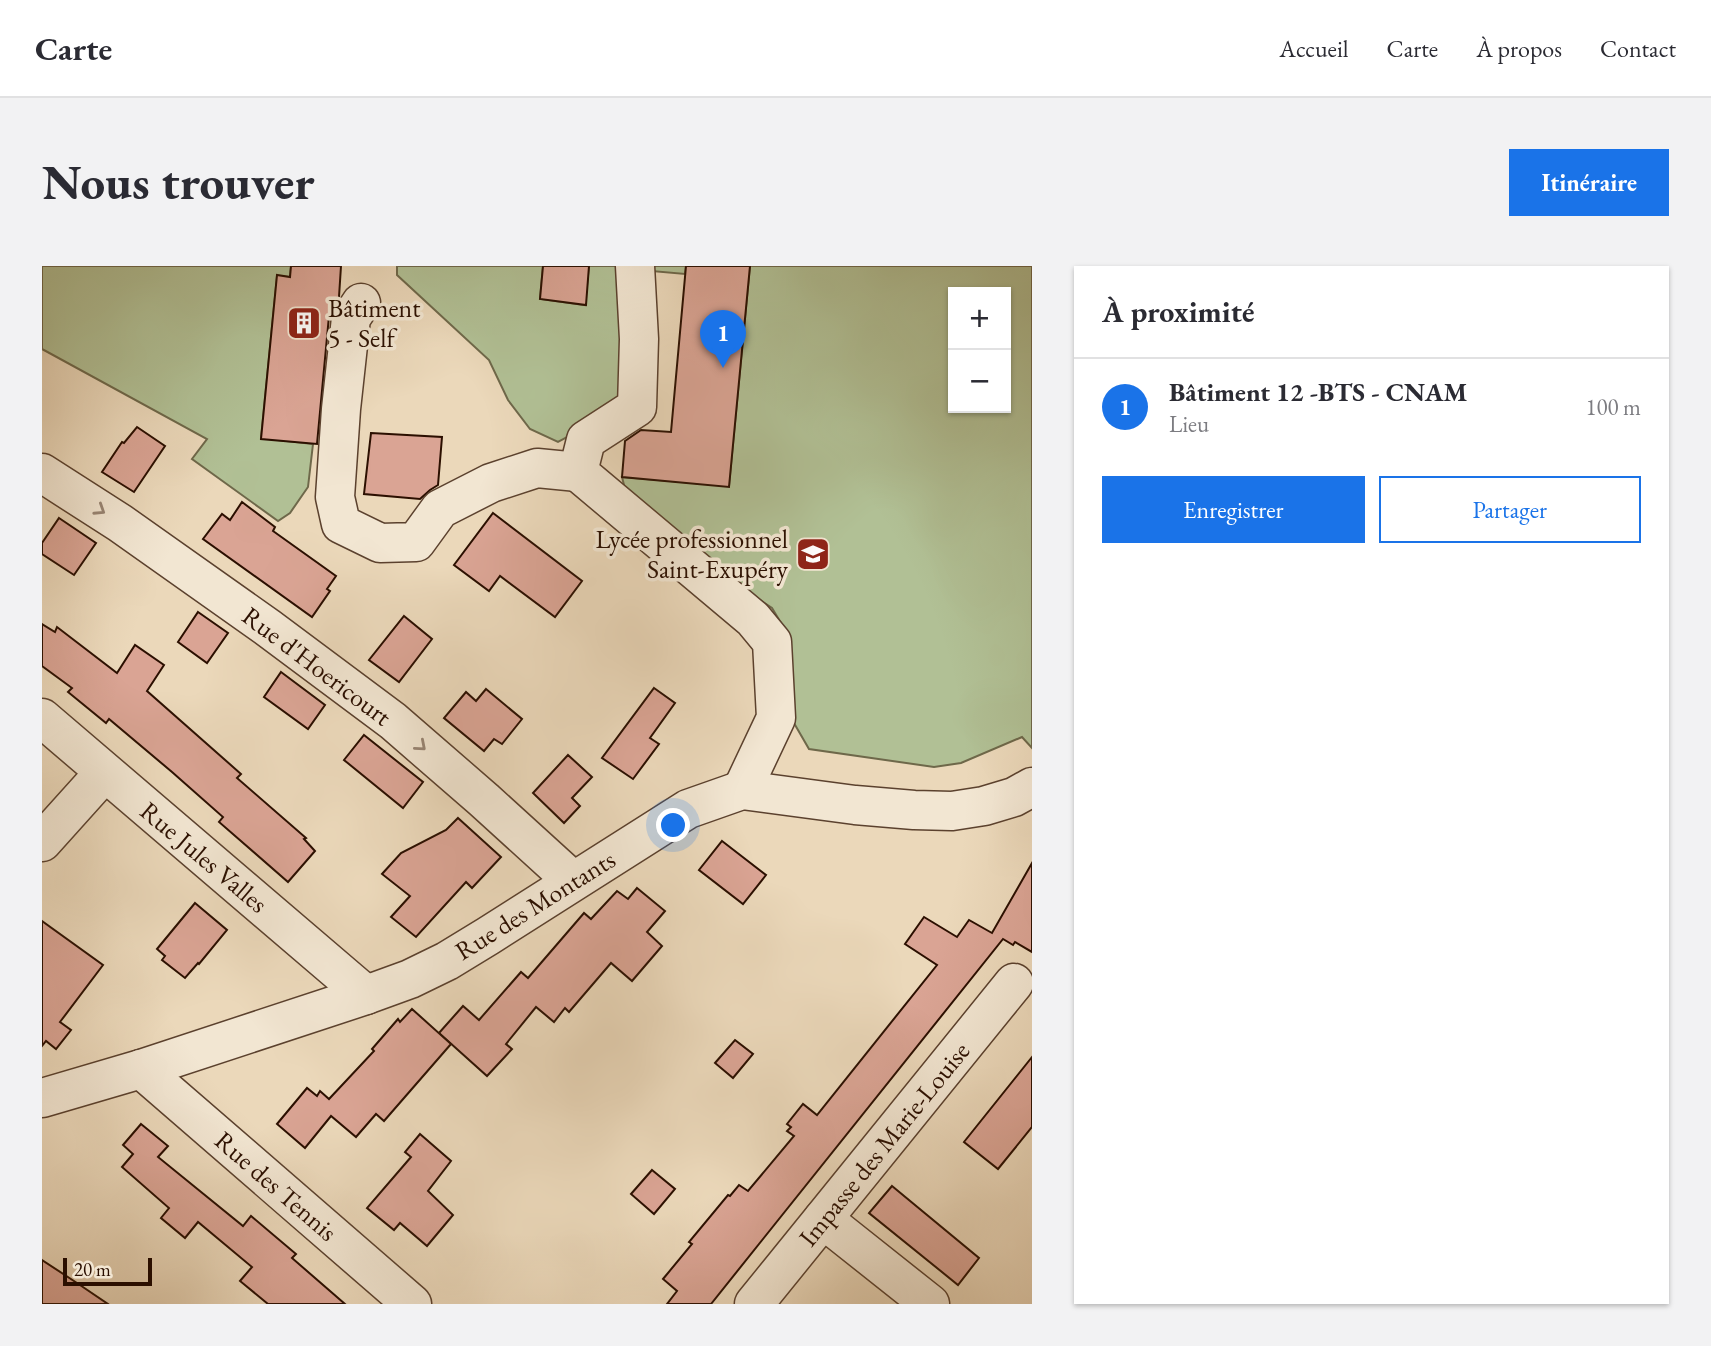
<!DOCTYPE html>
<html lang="fr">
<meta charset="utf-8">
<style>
body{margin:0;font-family:"EB Garamond",serif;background:#f2f2f3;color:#2b2b33}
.controls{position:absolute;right:21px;top:21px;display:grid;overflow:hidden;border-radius:0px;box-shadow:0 2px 5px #0004}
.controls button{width:63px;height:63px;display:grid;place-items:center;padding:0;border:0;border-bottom:2px solid #e1e1e2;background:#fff;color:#2b2b33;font:35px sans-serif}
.scale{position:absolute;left:21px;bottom:18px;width:89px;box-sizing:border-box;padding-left:7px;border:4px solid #2b0f00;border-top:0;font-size:19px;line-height:24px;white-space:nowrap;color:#2b0f00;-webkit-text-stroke:5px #f2e6d2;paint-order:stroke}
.you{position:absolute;left:632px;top:560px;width:24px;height:24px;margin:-18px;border:5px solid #fff;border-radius:50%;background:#1a73e8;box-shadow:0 0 0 10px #1a73e833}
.badge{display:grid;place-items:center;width:46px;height:46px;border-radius:50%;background:#1a73e8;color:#fff;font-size:23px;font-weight:700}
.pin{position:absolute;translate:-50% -58px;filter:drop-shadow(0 2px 4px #0008)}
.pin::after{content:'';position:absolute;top:37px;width:24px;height:21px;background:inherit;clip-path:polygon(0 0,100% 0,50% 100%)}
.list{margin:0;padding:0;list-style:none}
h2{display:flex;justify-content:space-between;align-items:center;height:91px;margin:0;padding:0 28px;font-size:30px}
h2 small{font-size:23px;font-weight:400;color:#7c7c81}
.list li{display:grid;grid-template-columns:46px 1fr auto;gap:21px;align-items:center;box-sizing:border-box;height:98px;padding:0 28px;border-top:2px solid #e1e1e2}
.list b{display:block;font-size:26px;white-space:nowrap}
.list p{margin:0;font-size:23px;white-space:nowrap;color:#7c7c81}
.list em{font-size:23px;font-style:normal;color:#7c7c81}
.actions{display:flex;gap:14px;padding:21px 28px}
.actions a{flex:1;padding:16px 0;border:2px solid #1a73e8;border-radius:0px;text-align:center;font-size:24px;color:#1a73e8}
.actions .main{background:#1a73e8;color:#fff}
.map{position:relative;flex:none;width:990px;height:1038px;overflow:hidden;border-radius:0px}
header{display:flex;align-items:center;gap:42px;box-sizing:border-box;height:98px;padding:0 35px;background:#fff;border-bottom:2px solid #e1e1e2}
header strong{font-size:33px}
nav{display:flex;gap:38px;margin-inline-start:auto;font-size:24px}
.intro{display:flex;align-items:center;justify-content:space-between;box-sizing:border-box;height:168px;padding:0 42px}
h1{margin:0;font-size:49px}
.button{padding:18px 32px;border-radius:0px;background:#1a73e8;color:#fff;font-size:24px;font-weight:700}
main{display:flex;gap:42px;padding:0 42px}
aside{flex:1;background:#fff;border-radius:0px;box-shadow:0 2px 5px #0004}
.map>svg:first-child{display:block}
</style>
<header>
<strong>Carte</strong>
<nav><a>Accueil</a><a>Carte</a><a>À propos</a><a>Contact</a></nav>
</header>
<div class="intro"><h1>Nous trouver</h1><a class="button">Itinéraire</a></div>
<main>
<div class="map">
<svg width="990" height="1038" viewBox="0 0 990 1038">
<rect width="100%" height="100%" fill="#ebd8ba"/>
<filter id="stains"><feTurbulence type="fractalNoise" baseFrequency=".00286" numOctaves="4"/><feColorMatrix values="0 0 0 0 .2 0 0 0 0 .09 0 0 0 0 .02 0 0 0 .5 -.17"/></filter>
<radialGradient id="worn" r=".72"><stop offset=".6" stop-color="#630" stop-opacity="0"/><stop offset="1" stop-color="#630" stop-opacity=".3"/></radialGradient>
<g fill="#b1c095" stroke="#6e684a" stroke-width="2" fill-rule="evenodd">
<path d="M0,0h249l-1,11 -13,-1 -16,162 52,6 -5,43 -18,26 -12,8 -86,-62 15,-20 -165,-90z"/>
<path d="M355,0h146l-3,33 45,6 4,-39h97l-1,8 -33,-3 -25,124 -22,22 -47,25 -28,-13 -22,-29 -19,-40 -92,-85z"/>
<path d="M708,0h282v482l-10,-11 -61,26 -27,4 -125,-18 -22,-38 -3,-83 -12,-20 -77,-51 -68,-60 -5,-20 107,9zM911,26h53v116h-53z"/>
</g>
<g fill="#daa494" stroke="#2b0f00" stroke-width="2">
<path d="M249,0h50l-2,31 -6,9 -4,10 -12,128 -56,-5 16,-164 13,2z"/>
<path d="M501,0h46l-3,39 -46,-6z"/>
<path d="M644,0h64l-21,221 -107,-10 3,-36 16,-11 30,2z"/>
<path d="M95,161l28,19 -31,46 -32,-20 20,-30 2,1z"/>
<path d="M329,167l71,4 -4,48 -8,5 -10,9 -56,-5z"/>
<path d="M200,236l33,25 -2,4 63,45 -9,13 3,2 -18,26 -109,-78 19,-25 8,6z"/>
<path d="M451,247l89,68 -27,36 -55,-41 -11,15 -35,-26z"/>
<path d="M17,252l37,25 -22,32 -32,-21v-11z"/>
<path d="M156,346l30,21 -21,30 -29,-21z"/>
<path d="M362,350l28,23 -33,43 -30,-22z"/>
<path d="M0,358l13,8 2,-5 60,46 18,-28 29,20 -17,26 94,83 -4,4 69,60 -2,1 11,12 -27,31 -69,-60 4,-5 -51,-45 -63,-53 -3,4 -38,-31 4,-4 -30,-22z"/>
<path d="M239,406l44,33 -17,24 -44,-32z"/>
<path d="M612,422l21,15 -25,35 9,6 -26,35 -31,-21z"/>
<path d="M444,423l36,30 -20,25 -8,-5 -10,12 -40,-33 22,-26 10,9z"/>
<path d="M322,469l59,47 -20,26 -59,-48z"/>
<path d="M526,489l24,22 -20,21 8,8 -16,17 -31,-30z"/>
<path d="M416,552l43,39 -29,31 -6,-6 -50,55 -25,-20 19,-21 -28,-22 19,-21 45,-23z"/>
<path d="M680,575l44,34 -23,29 -44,-34z"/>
<path d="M990,597v89l-17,-10 -2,3 -10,-6 -292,365h-44l10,-13 -14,-12 29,-35 -3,-2 39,-47 2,1 9,-11 9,6 46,-55 -7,-5 4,-4 -4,-3 16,-20 14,11 120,-150 -32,-21 19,-27 33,20 12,-17 23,13z"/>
<path d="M595,622l28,23 -18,21 15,14 -30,35 -21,-18 -42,49 -4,-4 -11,14 -18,-15 -30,37 6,5 -25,27 -48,-43 24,-27 16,14 42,-48 7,6 56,-65 7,6 26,-28 11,8z"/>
<path d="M153,637l32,27 -28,34 -1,-1 -13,15 -23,-18 3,-4 -8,-7z"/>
<path d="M0,655l61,44 -43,57 11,8 -15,19 -10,-8 -4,5z"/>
<path d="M370,743l39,35 -67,77 -8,-7 -20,23 -25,-21 -26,32 -28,-24 30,-36 10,8 3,-5 9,8 45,-48 -2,-2 26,-30 2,3z"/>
<path d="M693,774l18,14 -20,24 -18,-15z"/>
<path d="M990,791v70l-34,42 -34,-27z"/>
<path d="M99,858l27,22 -10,11 85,69 8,-10 45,38 -4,4 53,46h-77l-28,-23 12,-14 -54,-45 -13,16 -24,-20 8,-10 -47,-41 11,-13 -10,-9z"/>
<path d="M378,868l31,27 -23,30 25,24 -26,31 -27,-23 -6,7 -27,-22 44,-51 -6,-5z"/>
<path d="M610,904l23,19 -21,25 -23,-20z"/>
<path d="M850,920l87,72 -21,27 -89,-72z"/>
<path d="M0,994l35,23 31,21h-66z"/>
</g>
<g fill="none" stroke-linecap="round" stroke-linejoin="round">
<g stroke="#5b412e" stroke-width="41">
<g id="minor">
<path d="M593,0l4,73 -2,68 -51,33 -8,32 175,147 19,23 4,76 -34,72"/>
<path d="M319,37l-10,15 -10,91 -6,88 6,27 39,19 36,-1 24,-33 51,-26 46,-15 41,4"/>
<path d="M0,207l78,50 147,104 126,94 91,79 89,81"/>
<path d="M0,452l324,277"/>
<path d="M0,576l62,-69"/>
<path d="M99,803l271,235"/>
<path d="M0,832l99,-29 225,-74 44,-16 37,-18 41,-25 200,-127 54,-19 113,15 59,5 38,1 32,-5 30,-9 18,-10"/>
<path d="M781,953l107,85"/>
<path d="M712,1038l260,-321"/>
</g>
</g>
<use href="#minor" stroke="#f2e6d2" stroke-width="38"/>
</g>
<defs><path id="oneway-chevron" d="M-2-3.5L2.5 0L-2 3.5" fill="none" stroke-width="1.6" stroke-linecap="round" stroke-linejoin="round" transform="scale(1.75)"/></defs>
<g stroke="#988574">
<use href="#oneway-chevron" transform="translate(58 244) rotate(33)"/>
<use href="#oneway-chevron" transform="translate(379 480) rotate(41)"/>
</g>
<defs>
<g id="building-square" transform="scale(1.75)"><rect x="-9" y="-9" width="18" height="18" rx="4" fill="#8f2418" stroke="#f2e6d2"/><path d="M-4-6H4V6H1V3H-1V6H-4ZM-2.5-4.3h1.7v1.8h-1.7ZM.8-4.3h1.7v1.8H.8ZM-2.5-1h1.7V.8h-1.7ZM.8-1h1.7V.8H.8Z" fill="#fff"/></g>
<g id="school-square" transform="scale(1.75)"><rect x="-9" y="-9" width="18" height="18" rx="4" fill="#8f2418" stroke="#f2e6d2"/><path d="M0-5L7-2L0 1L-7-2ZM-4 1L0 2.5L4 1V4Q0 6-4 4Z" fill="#fff"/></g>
</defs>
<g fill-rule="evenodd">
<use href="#building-square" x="262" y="57"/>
<use href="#school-square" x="771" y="288"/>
</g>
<g text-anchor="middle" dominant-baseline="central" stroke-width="7" stroke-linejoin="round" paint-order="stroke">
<g font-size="26" fill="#2b0f00" stroke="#f2e6d2" text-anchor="start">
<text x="286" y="42">Bâtiment<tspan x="286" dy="30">5 - Self</tspan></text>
<text x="746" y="273" text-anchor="end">Lycée professionnel<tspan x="746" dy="30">Saint-Exupéry</tspan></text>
</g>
<g font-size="26" fill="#2b0f00" stroke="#f2e6d2">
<text transform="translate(275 400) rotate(37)">Rue d'Hoericourt</text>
<text transform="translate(162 591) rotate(40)">Rue Jules Valles</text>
<text transform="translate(493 639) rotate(-32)">Rue des Montants</text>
<text transform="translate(842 878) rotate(-51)">Impasse des Marie-Louise</text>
<text transform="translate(234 920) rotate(41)">Rue des Tennis</text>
</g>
</g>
<rect width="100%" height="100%" filter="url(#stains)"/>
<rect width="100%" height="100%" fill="url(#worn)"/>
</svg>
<div class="controls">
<button>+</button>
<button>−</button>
</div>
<div class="scale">20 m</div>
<div class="you"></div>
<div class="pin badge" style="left:681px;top:102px">1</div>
</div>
<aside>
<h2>À proximité<small></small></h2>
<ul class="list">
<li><span class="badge">1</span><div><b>Bâtiment 12 -BTS - CNAM</b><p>Lieu</p></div><em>100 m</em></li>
</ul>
<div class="actions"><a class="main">Enregistrer</a><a>Partager</a></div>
</aside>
</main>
